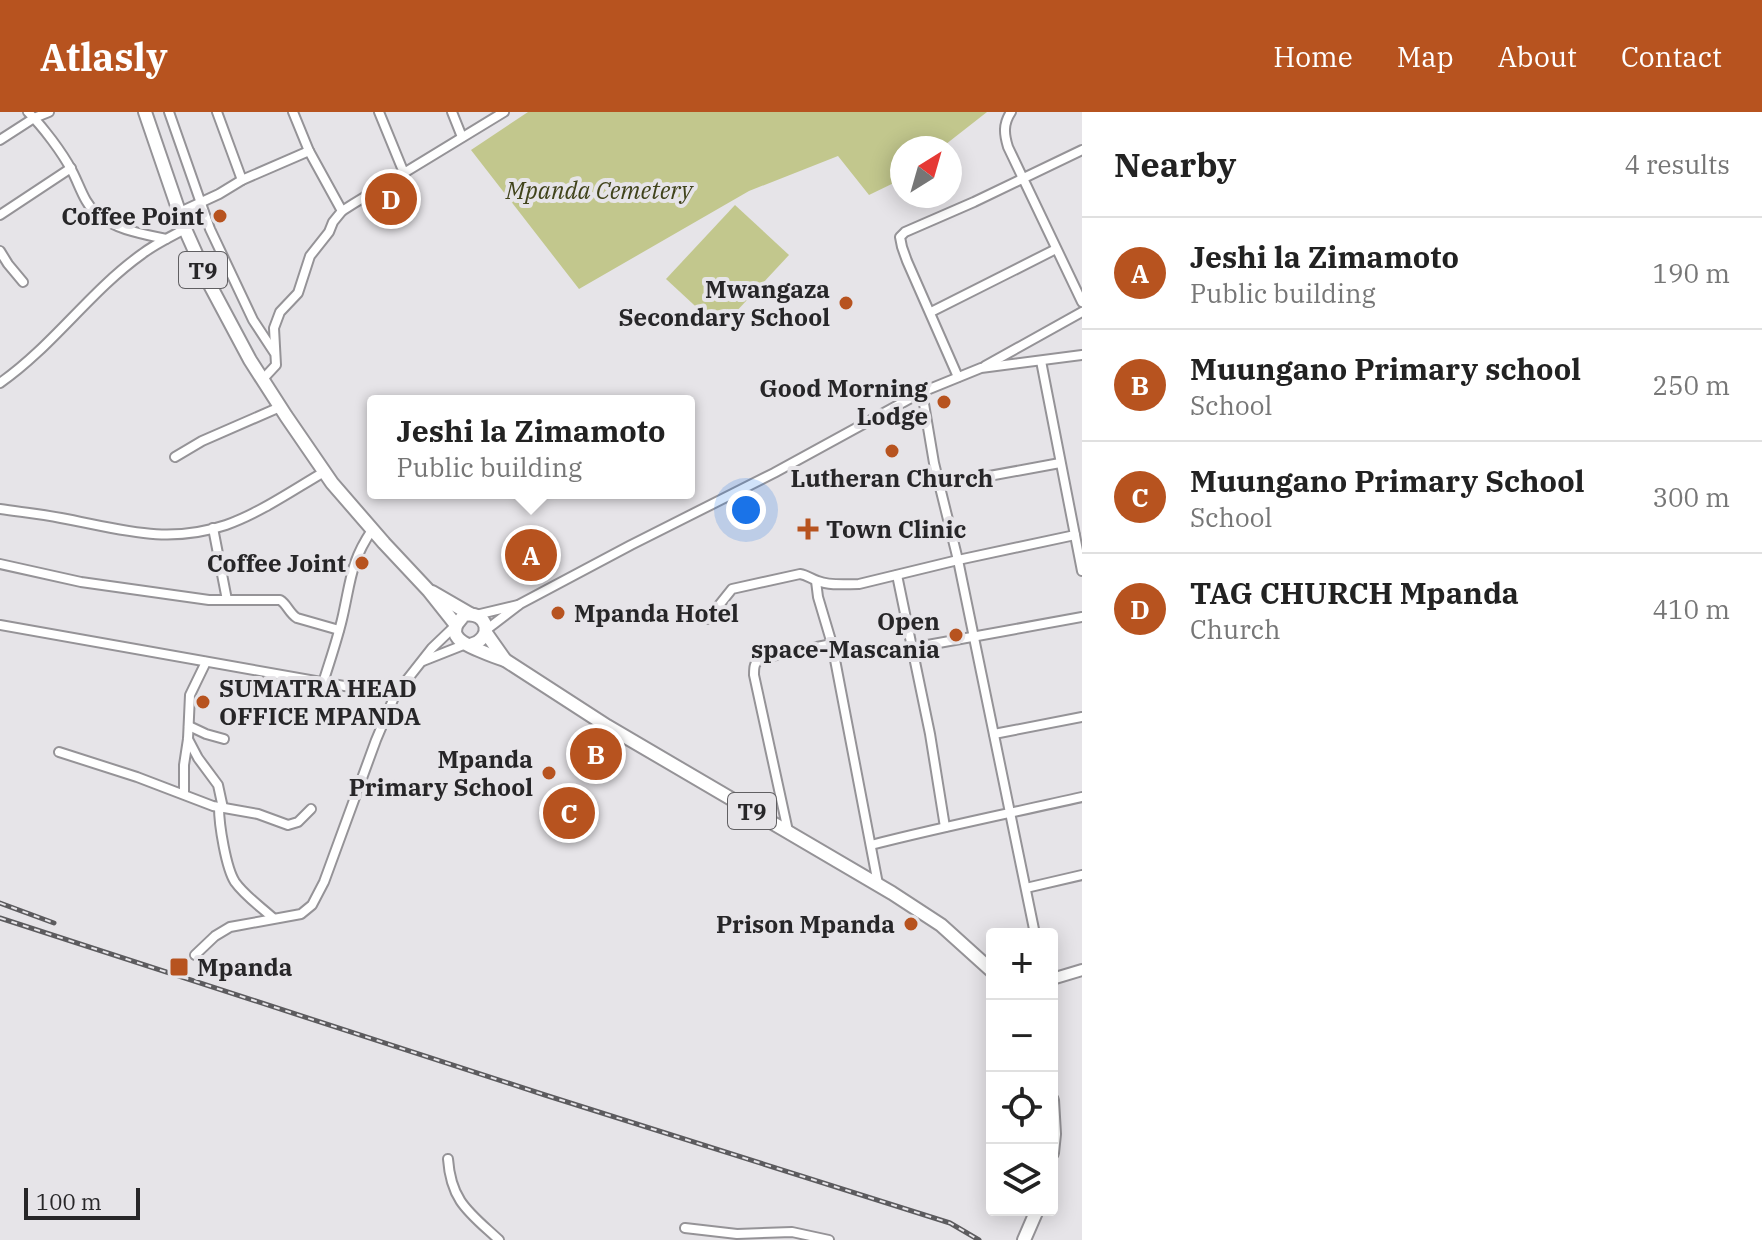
<!DOCTYPE html>
<meta charset="utf-8">
<style>
body{margin:0;font-family:"IBM Plex Serif",serif;background:#f6f6f6;color:#222}
.controls{position:absolute;right:24px;bottom:24px;display:grid;overflow:hidden;border-radius:8px;box-shadow:0 4px 20px #0003}
.controls button{width:72px;height:72px;display:grid;place-items:center;padding:0;border:0;border-bottom:2px solid #e0e0e0;background:#fff;color:#222;font:40px sans-serif}
.compass{position:absolute;left:890px;top:24px;width:72px;height:72px;border-radius:50%;background:#fff;box-shadow:0 4px 20px #0003;rotate:37deg}
.scale{position:absolute;left:24px;bottom:20px;width:116px;box-sizing:border-box;padding-left:8px;border:4px solid #272628;border-top:0;font-size:22px;line-height:28px;white-space:nowrap;color:#272628;-webkit-text-stroke:6px #e6e4e8;paint-order:stroke}
.you{position:absolute;left:746px;top:398px;width:28px;height:28px;margin:-20px;border:6px solid #fff;border-radius:50%;background:#1a73e8;box-shadow:0 0 0 12px #1a73e833}
.badge{display:grid;place-items:center;width:52px;height:52px;border-radius:50%;background:#b7531f;color:#fff;font-size:26px;font-weight:700}
.pin{position:absolute;translate:-50% -50%;border:4px solid #fff;box-shadow:0 2px 8px #0006}
.popup{position:absolute;left:367px;top:283px;width:328px;height:104px;box-sizing:border-box;display:grid;place-content:center;border-radius:8px;background:#fff;filter:drop-shadow(0 2px 6px #0005);font-size:26px;white-space:nowrap;color:#767676}
.popup b{font-size:30px;color:#222}
.popup::after{content:'';position:absolute;left:50%;top:100%;margin-left:-16px;border:16px solid transparent;border-top-color:#fff}
.list{margin:0;padding:0;list-style:none}
h2{display:flex;justify-content:space-between;align-items:center;height:104px;margin:0;padding:0 32px;font-size:34px}
h2 small{font-size:26px;font-weight:400;color:#767676}
.list li{display:grid;grid-template-columns:52px 1fr auto;gap:24px;align-items:center;box-sizing:border-box;height:112px;padding:0 32px;border-top:2px solid #e0e0e0}
.list b{display:block;font-size:30px;white-space:nowrap}
.list p{margin:0;font-size:26px;white-space:nowrap;color:#767676}
.list em{font-size:26px;font-style:normal;color:#767676}
.icon{flex:none;width:44px;height:44px;fill:none;stroke:currentColor;stroke-width:2;stroke-linecap:round;stroke-linejoin:round}
.map{position:relative;flex:none;width:1082px;height:1128px;overflow:hidden}
header{display:flex;align-items:center;gap:48px;box-sizing:border-box;height:112px;padding:0 40px;background:#b7531f;color:#fff}
header strong{font-size:38px}
nav{display:flex;gap:44px;margin-inline-start:auto;font-size:28px}
main{display:flex}
aside{flex:1;background:#fff}
.map>svg:first-child{display:block}
</style>
<header>
<strong>Atlasly</strong>
<nav><a>Home</a><a>Map</a><a>About</a><a>Contact</a></nav>
</header>
<main>
<div class="map">
<svg width="1082" height="1128" viewBox="0 0 1082 1128">
<rect width="100%" height="100%" fill="#e6e4e8"/>
<g fill="#c2c78d">
<path d="M528,0h459l-46,36h-39v31l-33,16 -31,-39 -89,35 -170,98 -108,-139z"/>
<path d="M735,93l54,50 -69,74 -54,-50z"/>
</g>
<g fill="none" stroke-linecap="round" stroke-linejoin="round">
<g stroke="#959397" stroke-width="12">
<g id="minor">
<path d="M28,0c15,15 34,40 44,59 8,15 12,32 25,43 19,16 46,20 69,25"/>
<path d="M169,0l41,117 43,91 21,32"/>
<path d="M217,0l25,68"/>
<path d="M293,0l16,39 33,60"/>
<path d="M379,0l25,61"/>
<path d="M452,0l10,25"/>
<path d="M1011,0c-8,12 -7,22 -3,35l74,155"/>
<path d="M0,28l34,-22 15,-6"/>
<path d="M178,101l41,-19 23,-14 67,-29"/>
<path d="M0,103l71,-47"/>
<path d="M0,139l8,13 15,18"/>
<path d="M931,200l125,-63"/>
<path d="M1041,249l41,210"/>
<path d="M985,254l97,-54"/>
<path d="M958,265l-51,-116 -5,-14 -2,-10 5,-5 69,-30 108,-52"/>
<path d="M263,267l13,-14 -2,-37 6,-16 18,-19 12,-37 19,-24 4,-10 9,-11 11,-7 151,-92"/>
<path d="M0,271c53,-37 90,-92 142,-129 13,-10 28,-17 43,-25"/>
<path d="M922,280l12,71 24,97 77,374"/>
<path d="M175,345l27,-16 78,-34"/>
<path d="M940,373l120,-22"/>
<path d="M0,397c20,3 41,5 61,9 59,11 105,27 165,7 34,-12 67,-35 98,-53"/>
<path d="M213,416l14,72"/>
<path d="M0,452l81,18 128,18h71c7,4 9,13 17,18l42,12"/>
<path d="M897,463l33,159 15,93"/>
<path d="M816,469l2,16 14,47 46,240"/>
<path d="M476,503l42,-10"/>
<path d="M708,507l24,-30 68,-15c7,1 11,5 18,7 12,5 28,3 41,3l99,-24 117,-25"/>
<path d="M0,513l395,70"/>
<path d="M486,518l34,-26 111,-59 143,-72 148,-81 59,-24 101,-13"/>
<path d="M911,536l171,-31"/>
<path d="M423,549l43,-17"/>
<path d="M323,571c7,-23 15,-45 20,-68 8,-36 8,-54 29,-85"/>
<path d="M189,614l17,8 18,5"/>
<path d="M994,622l88,-17"/>
<path d="M188,627l10,19 20,27 5,23"/>
<path d="M59,640l78,25 76,29 45,8 30,11 10,-3 13,-13"/>
<path d="M184,682v-29l4,-26 2,-44 16,-33"/>
<path d="M219,695c0,18 7,61 16,75 10,14 26,25 38,36"/>
<path d="M788,719l-34,-156c0,-8 0,-12 7,-17l71,-14"/>
<path d="M871,733c70,-18 140,-32 211,-48"/>
<path d="M1026,776l56,-13"/>
<path d="M195,843l20,-19 15,-9 71,-13 11,-9 12,-23 52,-142 19,-45 37,-47 23,-22"/>
<path d="M448,1047c3,43 22,54 51,81"/>
<path d="M685,1116l52,6 55,-2 37,8"/>
</g>
</g>
<g stroke="#959397" stroke-width="14">
<path id="major" d="M1052,867l30,-9"/>
</g>
<g stroke="#959397" stroke-width="16">
<g id="highway">
<path d="M145,0l40,117 25,56 40,75 36,56 46,67 52,60 45,48 27,34c-1,6 -2,8 2,13 5,7 37,19 47,22l102,66 285,167 49,32 51,46"/>
<path d="M432,480l38,22"/>
<path d="M456,513l8,-10c24,-5 31,24 6,30"/>
<path d="M486,521l19,27"/>
<path d="M1052,988l2,34 -2,19"/>
<path d="M1024,1128l13,-30"/>
</g>
</g>
<use href="#minor" stroke="#fff" stroke-width="8"/>
<use href="#major" stroke="#fff" stroke-width="10"/>
<use href="#highway" stroke="#fff" stroke-width="12"/>
<g stroke="#5c5b5e" stroke-width="5">
<g id="rail">
<path d="M0,791l54,20"/>
<path d="M0,806l545,177 405,128 29,17"/>
</g>
</g>
<use href="#rail" stroke="#e6e4e8" stroke-width="2" stroke-dasharray="6" stroke-linecap="butt"/>
</g>
<g fill="#b7531f" stroke="#e6e4e8" stroke-width="3">
<circle cx="220" cy="104" r="8"/>
<circle cx="846" cy="191" r="8"/>
<circle cx="944" cy="290" r="8"/>
<circle cx="892" cy="339" r="8"/>
<path d="M804 405h8v8h8v8h-8v8h-8v-8h-8v-8h8z"/>
<circle cx="362" cy="451" r="8"/>
<circle cx="558" cy="501" r="8"/>
<circle cx="956" cy="523" r="8"/>
<circle cx="203" cy="590" r="8"/>
<circle cx="549" cy="661" r="8"/>
<circle cx="911" cy="812" r="8"/>
<rect x="169" y="845" width="20" height="20" rx="4"/>
</g>
<g text-anchor="middle" dominant-baseline="central" stroke-width="8" stroke-linejoin="round" paint-order="stroke">
<g fill="#e6e4e8" stroke="#605f62" stroke-width="2">
<rect x="179" y="140" width="48" height="36" rx="6"/>
<rect x="728" y="681" width="48" height="36" rx="6"/>
</g>
<g font-size="22" font-weight="bold" fill="#272628">
<text x="203" y="158">T9</text>
<text x="752" y="699">T9</text>
</g>
<g font-size="24" font-style="italic" fill="#40431b" stroke="#e6e4e8">
<text x="599" y="78">Mpanda Cemetery</text>
</g>
<g font-size="24" font-weight="bold" fill="#272628" stroke="#e6e4e8" text-anchor="end">
<text x="204" y="104">Coffee Point</text>
<text x="830" y="177">Mwangaza<tspan x="830" dy="28">Secondary School</tspan></text>
<text x="928" y="276">Good Morning<tspan x="928" dy="28">Lodge</tspan></text>
<text x="892" y="366" text-anchor="middle">Lutheran Church</text>
<text x="826" y="417" text-anchor="start">Town Clinic</text>
<text x="346" y="451">Coffee Joint</text>
<text x="574" y="501" text-anchor="start">Mpanda Hotel</text>
<text x="940" y="509">Open<tspan x="940" dy="28">space-Mascania</tspan></text>
<text x="219" y="576" text-anchor="start">SUMATRA HEAD<tspan x="219" dy="28">OFFICE MPANDA</tspan></text>
<text x="533" y="647">Mpanda<tspan x="533" dy="28">Primary School</tspan></text>
<text x="895" y="812">Prison Mpanda</text>
<text x="197" y="855" text-anchor="start">Mpanda</text>
</g>
</g>
</svg>
<div class="controls">
<button>+</button>
<button>−</button>
<button><svg class="icon" aria-label="locate" viewBox="0 0 24 24"><circle cx="12" cy="12" r="6"/><path d="M12 2v4M12 18v4M2 12h4M18 12h4"/></svg></button>
<button><svg class="icon" aria-label="layers" viewBox="0 0 24 24"><path d="M12 4l9 5-9 5-9-5zM3 14l9 5 9-5"/></svg></button>
</div>
<svg class="compass" viewBox="-18 -18 36 36"><path d="M0-13l5 13h-10z" fill="#e53935"/><path d="M0 13l5-13h-10z" fill="#767676"/></svg>
<div class="scale">100 m</div>
<div class="you"></div>
<div class="pin badge" style="left:531px;top:443px">A</div>
<div class="popup"><b>Jeshi la Zimamoto</b>Public building</div>
<div class="pin badge" style="left:596px;top:642px">B</div>
<div class="pin badge" style="left:569px;top:701px">C</div>
<div class="pin badge" style="left:391px;top:87px">D</div>
</div>
<aside>
<h2>Nearby<small>4 results</small></h2>
<ul class="list">
<li><span class="badge">A</span><div><b>Jeshi la Zimamoto</b><p>Public building</p></div><em>190 m</em></li>
<li><span class="badge">B</span><div><b>Muungano Primary school</b><p>School</p></div><em>250 m</em></li>
<li><span class="badge">C</span><div><b>Muungano Primary School</b><p>School</p></div><em>300 m</em></li>
<li><span class="badge">D</span><div><b>TAG CHURCH Mpanda</b><p>Church</p></div><em>410 m</em></li>
</ul>
</aside>
</main>
